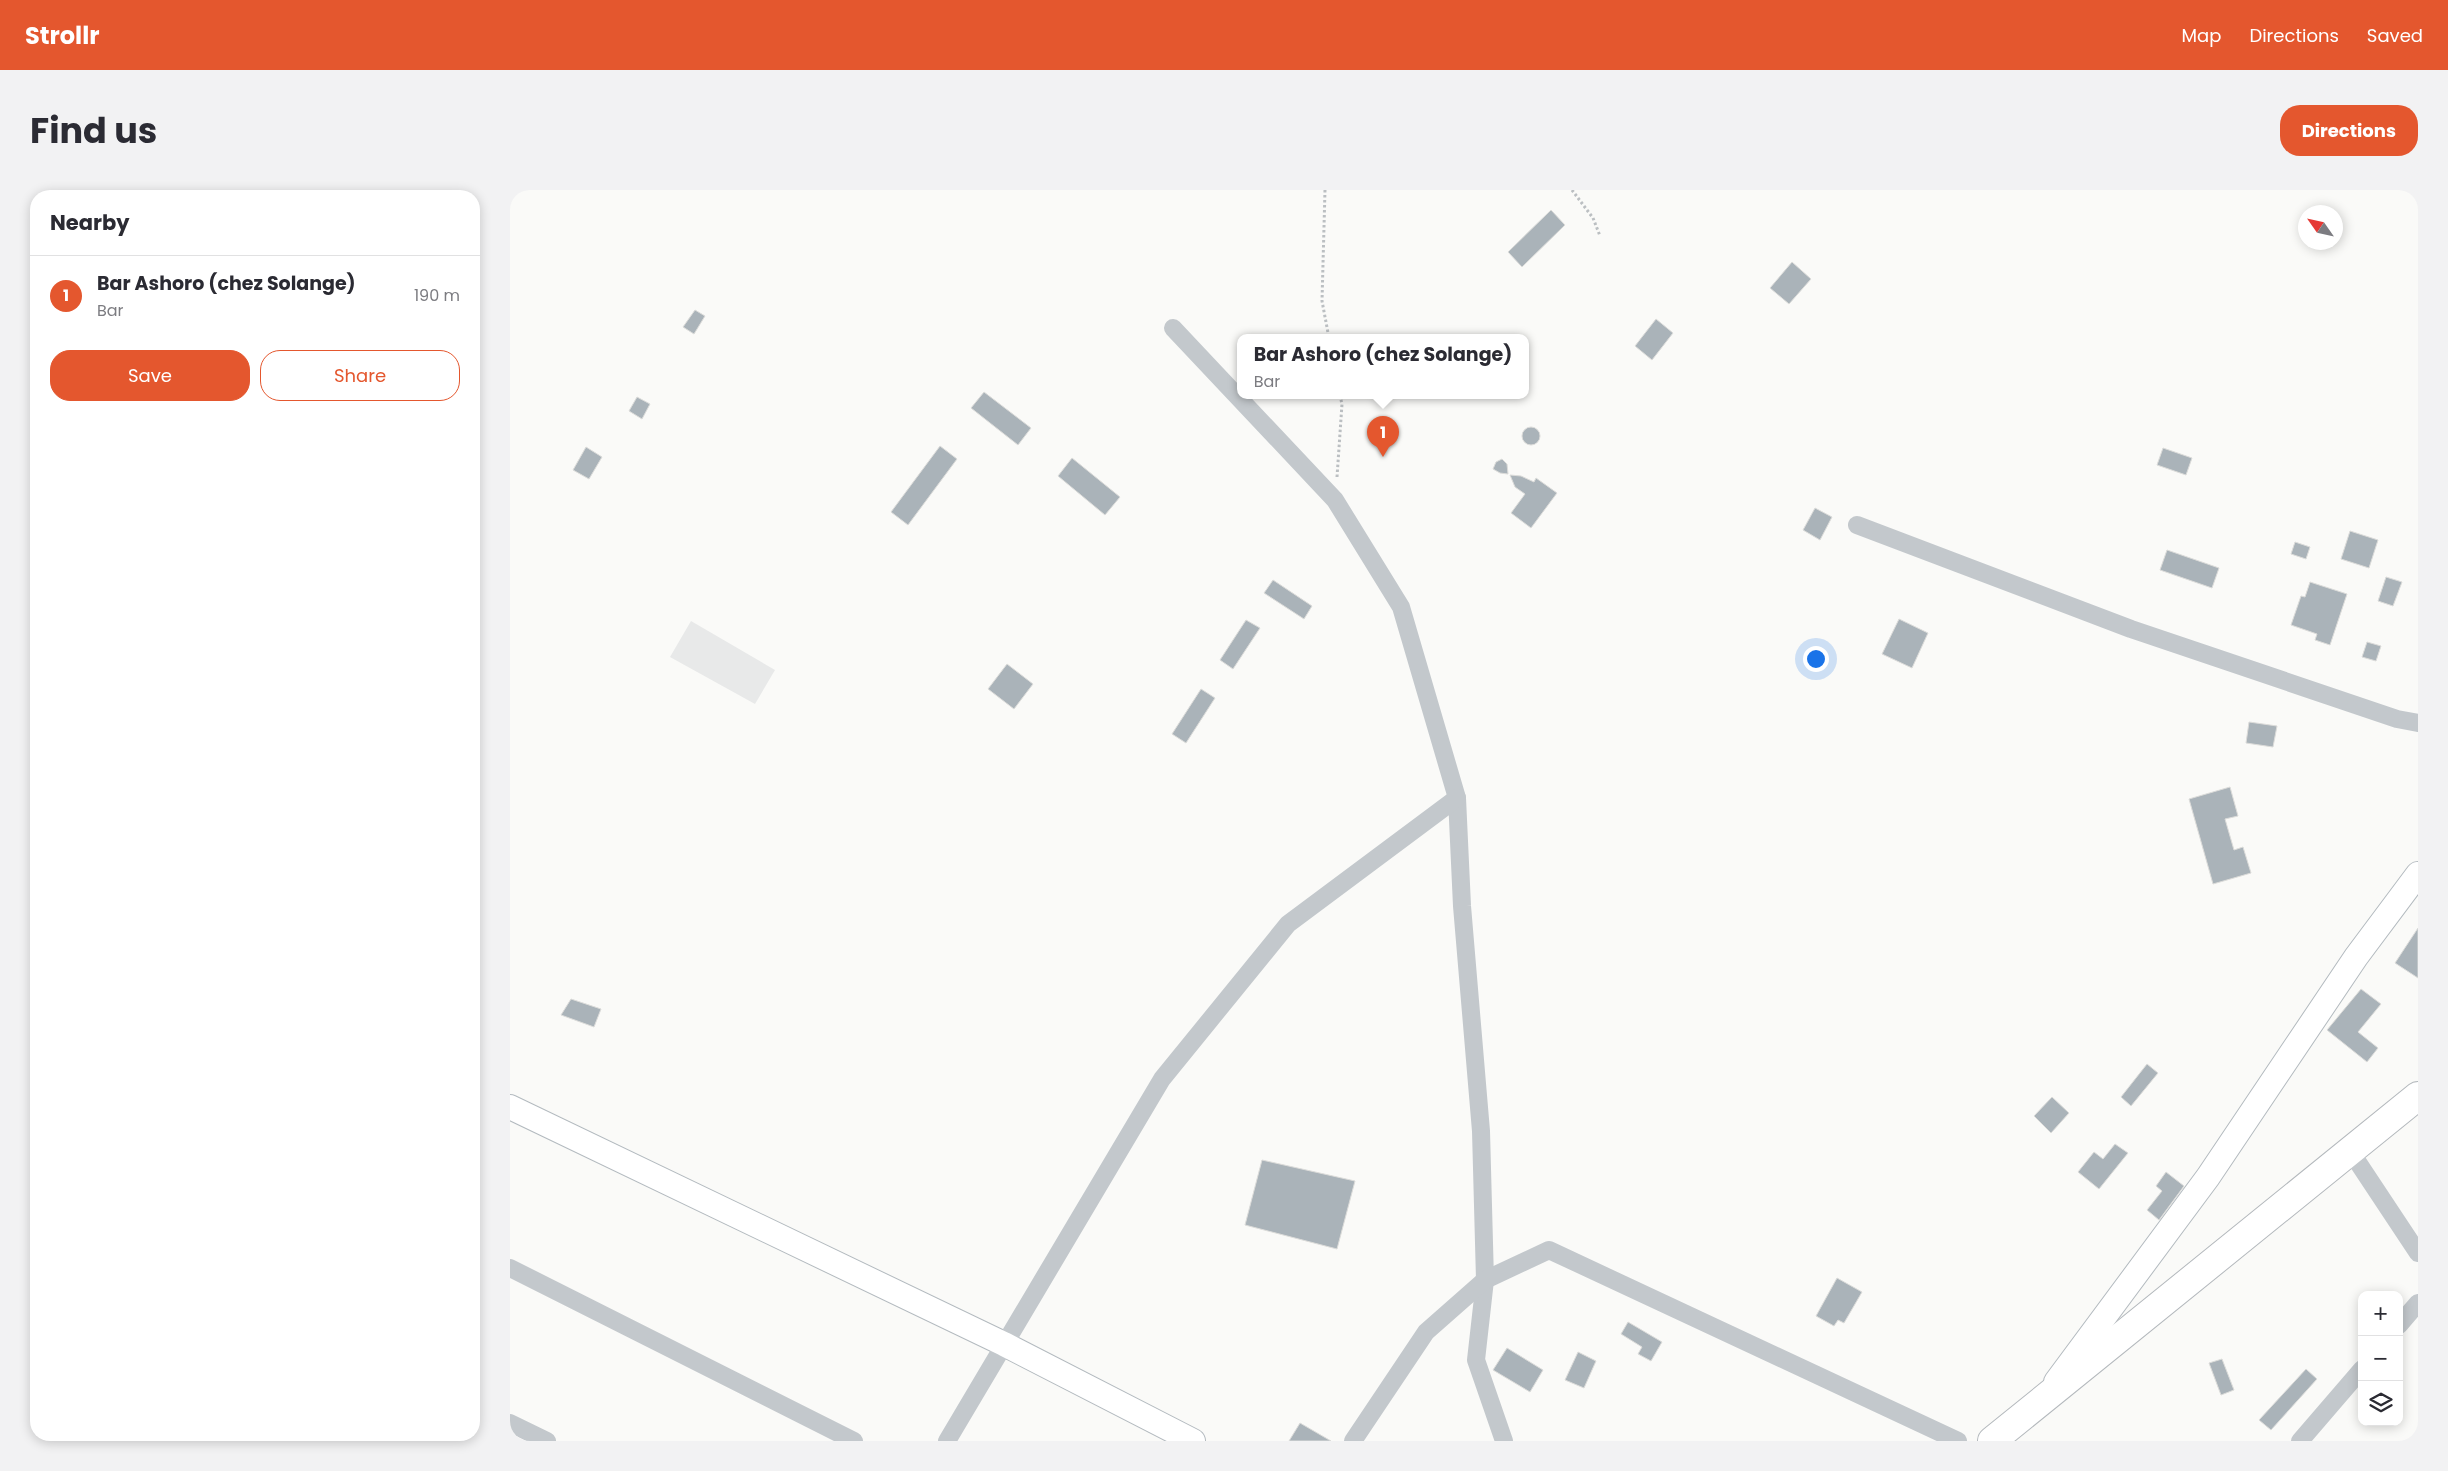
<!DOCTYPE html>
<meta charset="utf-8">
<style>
body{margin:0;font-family:Poppins,sans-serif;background:#f2f2f3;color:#2b2b33}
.controls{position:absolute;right:15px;bottom:15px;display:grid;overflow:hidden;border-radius:10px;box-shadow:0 2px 12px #0003}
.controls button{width:45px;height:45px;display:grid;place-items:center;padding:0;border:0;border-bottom:1px solid #e1e1e2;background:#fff;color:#2b2b33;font:25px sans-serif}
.compass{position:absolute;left:1788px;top:15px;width:45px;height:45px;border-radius:50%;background:#fff;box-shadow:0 2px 12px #0003;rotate:304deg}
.you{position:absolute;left:1305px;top:468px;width:18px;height:18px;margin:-12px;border:4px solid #fff;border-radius:50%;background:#1a73e8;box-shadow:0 0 0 8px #1a73e833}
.badge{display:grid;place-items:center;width:32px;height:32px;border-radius:50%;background:#e4572e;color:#fff;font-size:16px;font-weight:700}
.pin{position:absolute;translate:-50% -41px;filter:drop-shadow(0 1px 2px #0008)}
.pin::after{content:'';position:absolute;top:26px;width:18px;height:15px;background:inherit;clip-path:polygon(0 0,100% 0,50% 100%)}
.popup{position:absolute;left:727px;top:144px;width:292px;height:65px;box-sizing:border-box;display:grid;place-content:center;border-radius:10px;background:#fff;filter:drop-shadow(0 1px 4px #0005);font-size:16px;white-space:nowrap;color:#7c7c81}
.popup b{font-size:19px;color:#2b2b33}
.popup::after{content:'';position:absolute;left:50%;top:100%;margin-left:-10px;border:10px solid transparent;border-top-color:#fff}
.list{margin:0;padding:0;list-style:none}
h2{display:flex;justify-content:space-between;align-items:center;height:65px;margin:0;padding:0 20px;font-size:21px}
h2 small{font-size:16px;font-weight:400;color:#7c7c81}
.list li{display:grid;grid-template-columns:32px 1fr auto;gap:15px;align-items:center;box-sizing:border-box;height:80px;padding:0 20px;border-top:1px solid #e1e1e2}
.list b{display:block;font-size:19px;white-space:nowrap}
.list p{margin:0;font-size:16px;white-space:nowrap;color:#7c7c81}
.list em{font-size:16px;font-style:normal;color:#7c7c81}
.actions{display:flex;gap:10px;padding:15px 20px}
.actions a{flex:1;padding:11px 0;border:1px solid #e4572e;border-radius:20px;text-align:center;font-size:18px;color:#e4572e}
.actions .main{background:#e4572e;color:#fff}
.icon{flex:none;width:28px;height:28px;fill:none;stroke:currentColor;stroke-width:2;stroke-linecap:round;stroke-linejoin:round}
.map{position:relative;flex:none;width:1908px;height:1251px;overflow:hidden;border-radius:20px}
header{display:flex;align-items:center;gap:30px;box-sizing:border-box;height:70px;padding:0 25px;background:#e4572e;color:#fff}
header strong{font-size:24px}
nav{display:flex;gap:28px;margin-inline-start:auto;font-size:18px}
.intro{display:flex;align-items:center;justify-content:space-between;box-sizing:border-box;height:120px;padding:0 30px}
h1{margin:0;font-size:35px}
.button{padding:12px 22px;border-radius:20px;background:#e4572e;color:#fff;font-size:18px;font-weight:700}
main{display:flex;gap:30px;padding:0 30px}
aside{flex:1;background:#fff;border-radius:20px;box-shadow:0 2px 12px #0003}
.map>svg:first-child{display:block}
</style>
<header>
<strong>Strollr</strong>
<nav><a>Map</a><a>Directions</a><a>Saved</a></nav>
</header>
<div class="intro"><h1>Find us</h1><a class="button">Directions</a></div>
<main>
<aside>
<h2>Nearby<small></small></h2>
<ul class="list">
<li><span class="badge">1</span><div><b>Bar Ashoro (chez Solange)</b><p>Bar</p></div><em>190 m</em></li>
</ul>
<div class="actions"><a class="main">Save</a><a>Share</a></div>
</aside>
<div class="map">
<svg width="1908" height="1251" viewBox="0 0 1908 1251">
<rect width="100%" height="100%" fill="#fafaf8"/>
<path fill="#e8e9e9" d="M181,431l84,49 -20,34 -85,-47z"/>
<g fill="#aab3b9" stroke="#dcdcda">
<path d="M1041,20l14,15 -43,42 -14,-15z"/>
<path d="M1282,72l19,17 -22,25 -19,-16z"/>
<path d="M185,120l10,6 -11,18 -11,-7z"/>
<path d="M1146,129l17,14 -21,27 -17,-14z"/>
<path d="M474,202l47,36 -13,17 -47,-37z"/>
<path d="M127,207l13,7 -8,15 -13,-8z"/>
<circle cx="1021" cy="246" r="9"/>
<path d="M430,256l17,13 -49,66 -17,-13z"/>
<path d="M76,257l16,10 -13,22 -16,-9z"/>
<path d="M1653,258l29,10 -6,17 -29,-10z"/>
<path d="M562,268l48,39 -15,18 -47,-39z"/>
<path d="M992,269l5,5 1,10 -8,-1 -7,-4 3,-7z"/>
<path d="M1000,285l11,1 13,6 2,-4 21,15 -26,35 -20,-15 14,-19 -10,-7z"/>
<path d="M1305,318l17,9 -12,23 -17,-10z"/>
<path d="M1840,341l28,9 -9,28 -28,-9z"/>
<path d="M1785,352l15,5 -4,12 -15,-5z"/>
<path d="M1657,360l52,18 -7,20 -52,-18z"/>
<path d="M1876,387l16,5 -9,24 -15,-5z"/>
<path d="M763,390l39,26 -8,13 -40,-26z"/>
<path d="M1800,392l37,12 -17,51 -15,-5 2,-6 -26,-9 10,-29 4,1z"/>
<path d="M1389,429l29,14 -16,35 -30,-14z"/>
<path d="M736,430l14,8 -27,41 -13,-9z"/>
<path d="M1857,452l14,4 -5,15 -14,-4z"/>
<path d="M497,474l26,20 -19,25 -26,-20z"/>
<path d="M691,499l14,9 -29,45 -14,-9z"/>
<path d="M1739,532l28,4 -4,21 -27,-4z"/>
<path d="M1720,597l8,29 -13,3 9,31 9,-3 8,26 -38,11 -24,-85z"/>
<path d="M1908,738v50l-23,-15z"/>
<path d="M1851,799l20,15 -23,28 20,16 -11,14 -40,-32z"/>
<path d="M61,809l30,10 -7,18 -33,-12z"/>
<path d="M1637,874l11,9 -27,33 -10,-9z"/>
<path d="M1542,907l17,16 -18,20 -17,-17z"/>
<path d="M1605,954l13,9 -29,36 -21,-17 16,-20 9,7z"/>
<path d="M752,970l93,21 -18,68 -92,-24z"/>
<path d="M1656,982l18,14 -25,34 -12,-10 15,-19 -6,-5z"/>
<path d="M1327,1088l25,14 -18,31 -6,-3 -4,6 -18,-10z"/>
<path d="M1118,1132l34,20 -11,19 -13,-7 4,-7 -21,-13z"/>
<path d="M997,1158l36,22 -13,22 -37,-22z"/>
<path d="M1068,1162l18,9 -12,27 -19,-8z"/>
<path d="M1712,1169l12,31 -13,5 -12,-32z"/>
<path d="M1796,1179l11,10 -46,51 -12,-10z"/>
<path d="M790,1233l31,18h-42z"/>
</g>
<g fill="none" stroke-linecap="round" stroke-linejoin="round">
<g stroke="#b3babf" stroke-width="26">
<g id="secondary">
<path d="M0,917l494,237 189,97"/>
<path d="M1546,1192l152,-205 148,-220 62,-83"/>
</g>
</g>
<g stroke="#b4b9bd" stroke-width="30">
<path id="highway" d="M1482,1251l426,-345"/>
</g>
<g stroke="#bbbfc2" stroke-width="3" stroke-dasharray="2.5 2.5" stroke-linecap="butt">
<path d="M815,0l-3,111 7,37"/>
<path d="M1062,0l21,28 7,18"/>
<path d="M827,287l5,-73 -2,-8"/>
</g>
<g stroke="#c3c8cc" stroke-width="18">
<path d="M663,138l162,172 66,107 56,191 5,108 19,225 4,149 -9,80 28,81"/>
<path d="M1347,335l274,104 266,90 21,4"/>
<path d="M1841,962l67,101"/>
<path d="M0,1078l344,173"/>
<path d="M1889,1135l19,-22"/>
<path d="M0,1233l37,18"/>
<path d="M437,1251l215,-362 126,-155 169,-126"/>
<path d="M843,1251l73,-109 59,-52 64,-30 409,191"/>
<path d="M1790,1251l62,-72"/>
</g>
<use href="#secondary" stroke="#fff" stroke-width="24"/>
<use href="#highway" stroke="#fff" stroke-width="28"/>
</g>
</svg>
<div class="controls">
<button>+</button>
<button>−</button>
<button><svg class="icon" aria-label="layers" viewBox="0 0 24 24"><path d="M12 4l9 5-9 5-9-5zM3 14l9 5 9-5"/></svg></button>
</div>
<svg class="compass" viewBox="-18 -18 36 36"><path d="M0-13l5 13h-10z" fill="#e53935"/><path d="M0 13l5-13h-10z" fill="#7c7c81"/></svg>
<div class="you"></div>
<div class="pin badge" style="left:873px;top:267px">1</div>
<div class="popup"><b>Bar Ashoro (chez Solange)</b>Bar</div>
</div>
</main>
